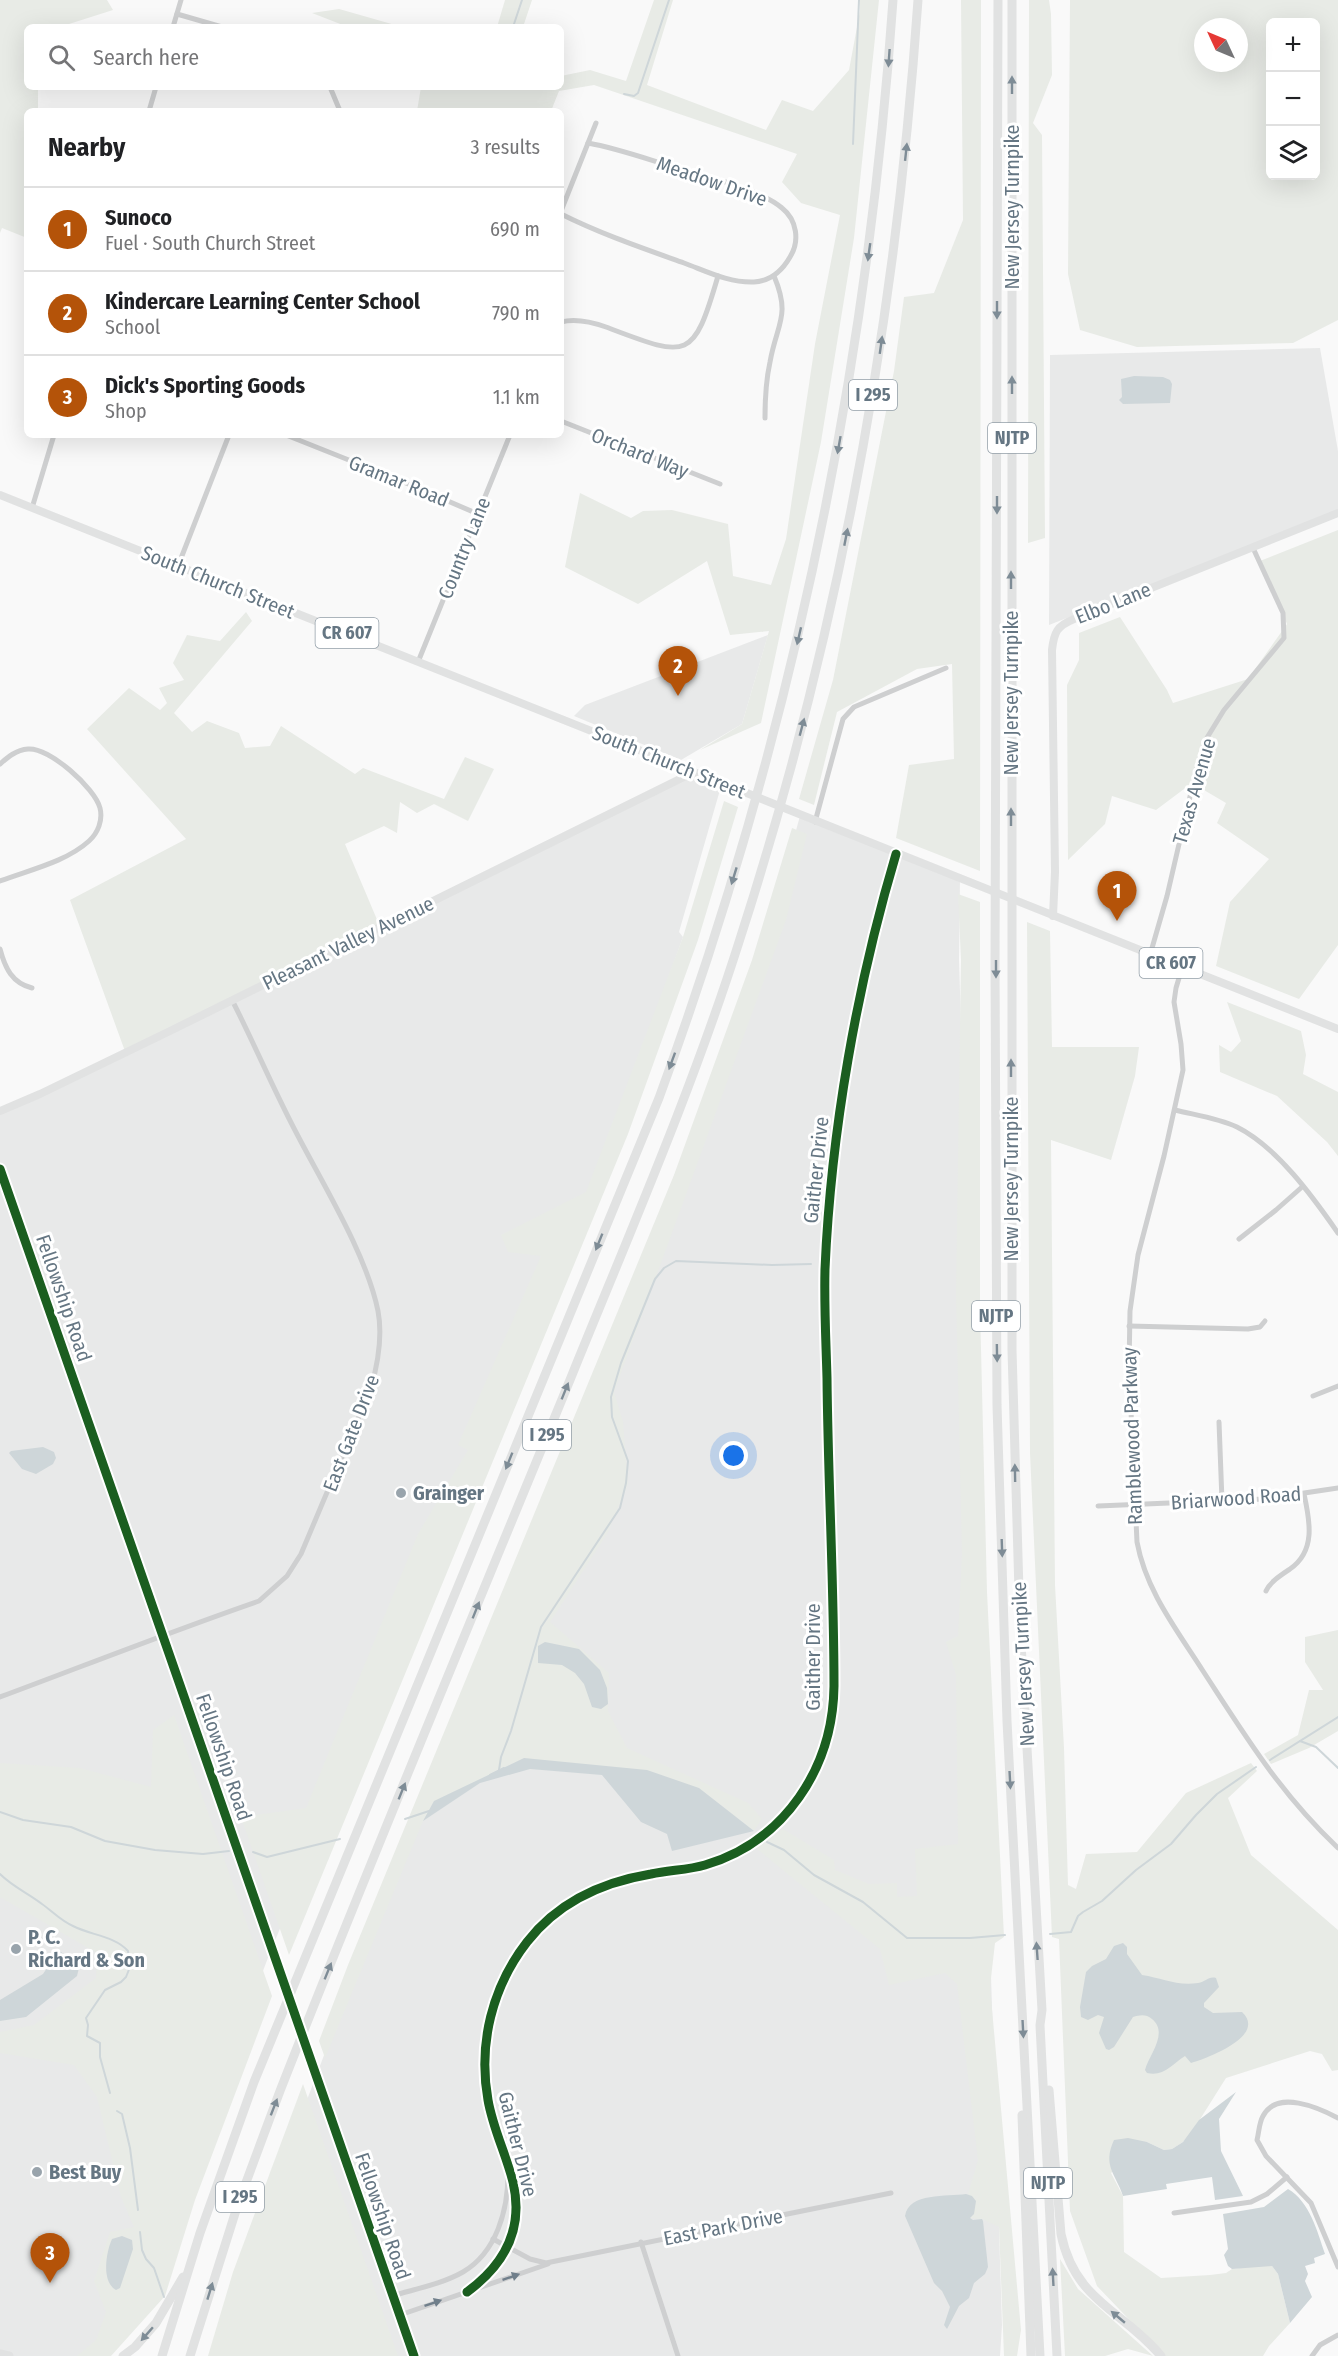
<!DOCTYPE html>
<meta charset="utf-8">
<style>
body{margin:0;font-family:"Fira Sans Condensed",sans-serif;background:#f2f2f2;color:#202124}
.controls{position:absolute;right:18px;top:18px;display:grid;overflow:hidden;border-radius:9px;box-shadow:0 6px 24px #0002}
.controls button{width:54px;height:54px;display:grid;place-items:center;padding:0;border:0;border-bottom:2px solid #e0e0e0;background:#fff;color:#202124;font:30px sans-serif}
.compass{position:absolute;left:1194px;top:18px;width:54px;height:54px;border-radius:50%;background:#fff;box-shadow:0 6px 24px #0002;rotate:314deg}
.you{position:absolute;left:734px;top:1456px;width:21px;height:21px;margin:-15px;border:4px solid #fff;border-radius:50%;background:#1a73e8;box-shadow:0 0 0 9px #1a73e833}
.badge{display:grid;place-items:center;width:39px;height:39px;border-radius:50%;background:#b45309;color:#fff;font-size:20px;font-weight:700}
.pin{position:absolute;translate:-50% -50px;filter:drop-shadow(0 2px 3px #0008)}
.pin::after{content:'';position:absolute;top:32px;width:21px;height:18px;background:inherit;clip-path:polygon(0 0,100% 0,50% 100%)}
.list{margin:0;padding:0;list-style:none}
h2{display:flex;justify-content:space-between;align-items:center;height:78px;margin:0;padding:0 24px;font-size:26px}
h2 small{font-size:20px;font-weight:400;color:#757577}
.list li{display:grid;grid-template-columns:39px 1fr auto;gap:18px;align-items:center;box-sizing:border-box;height:84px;padding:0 24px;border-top:2px solid #e0e0e0}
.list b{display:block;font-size:22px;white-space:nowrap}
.list p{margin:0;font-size:20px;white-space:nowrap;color:#757577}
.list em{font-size:20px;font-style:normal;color:#757577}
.icon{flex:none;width:33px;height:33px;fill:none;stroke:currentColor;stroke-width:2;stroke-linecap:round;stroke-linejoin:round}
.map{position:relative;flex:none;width:1338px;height:2356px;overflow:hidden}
.search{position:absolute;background:#fff;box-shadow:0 6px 24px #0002;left:24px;top:24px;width:540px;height:66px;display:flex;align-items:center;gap:15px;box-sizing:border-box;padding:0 21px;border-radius:9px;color:#757577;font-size:22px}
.panel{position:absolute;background:#fff;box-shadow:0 6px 24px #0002;left:24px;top:108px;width:540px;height:330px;border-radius:9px}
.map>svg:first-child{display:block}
</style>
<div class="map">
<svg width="1338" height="2356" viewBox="0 0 1338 2356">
<rect width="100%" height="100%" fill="#f9f9f9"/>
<g fill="#e8e9e9">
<path d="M1320,348l18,103v60l-289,114 1,-270z"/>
<path d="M768,635l-26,89 -61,36 -107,-44 11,-11z"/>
<path d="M694,772l28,11 -43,149 4,5 -25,70 -93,244 -294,699 -114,297 -68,109h-89v-1245z"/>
<path d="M800,816l160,62 -1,82 43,1365 -2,31h-783l62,-183 73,-191 188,-461 225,-579z"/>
</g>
<g fill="#e8ebe6" fill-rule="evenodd">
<path d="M0,0h107l6,10 -44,14 6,3h-48v60h11v24h-11v127l-25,-10 -2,5z"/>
<path d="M505,0h27l-9,27h-26z"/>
<path d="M654,0h19l-26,85 119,45 16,-30 31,11 36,-41 11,-59v-11h19l-25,238 -33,204 -60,281 -61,27 42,-26 27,-93 -39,4 -23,-74 -69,43 -73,-37 15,-74 51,25 12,-7 29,-1 56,14 5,52 38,9 15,-46 29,-195 25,-129 -39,-12 -19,-21 15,-28 -203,-69 -35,6 -8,20h-134l4,-24h36l11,3 3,-3h90v-11l29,-6 36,11z"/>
<path d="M961,0h20l-1,871 -84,-33 13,-73 45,-6 -2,-95 -35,5 -80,43 -23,93 -15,-6 34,-119 61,-309 10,-74 30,-4 29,-73z"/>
<path d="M1029,0h20l2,14 1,61 -19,48 9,12 3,403 -17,5z"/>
<path d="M1070,0h268v320l-45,23 -156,4 -57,-17 -12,-56zM1270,22h46v154h-46zM1203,27h36v36h-36z"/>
<path d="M339,9l63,18h-54l-36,-14z"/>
<path d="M1338,530v415l-39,54 -83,-33 14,-64 39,-43 -52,-36 9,-20 -34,-20 -36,27 -44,-14 -7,28 -37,36 -1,-175 12,-25v-27l41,-16 47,73 6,13 75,-24 39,-55 -27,-63z"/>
<path d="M246,612l6,9 -78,92 18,19 15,-11 32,12 6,15 25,-2 11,-20 74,48 8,-6 81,31 21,-42 29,12 -26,52 -34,-17 -17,9 -17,-11 -3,31 -13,-7 -39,18 36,85 -255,125 -56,-154 116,-61 -99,-110 42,-41 31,22 7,-7 -8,-15 25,-8 -11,-17 14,-28 33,6z"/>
<path d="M724,801l14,6 -40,133 -70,194 -339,821 -48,-138 65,-9 112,-274 50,-84 -10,-5 83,-189 -33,-4 -7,-17 85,-43 97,-255z"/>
<path d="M792,828l15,6 -21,86 -172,472 9,30 5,62 -21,50 -57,88 59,51 -1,38 19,37 121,55 14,16 -8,12 -55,-43 -174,-30 -90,43 -12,20 -98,237 -6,-17 29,-76 326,-790 78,-215z"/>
<path d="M958,894l22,8v406l7,284 17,345 -9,6 -5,44 31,343 -4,26h-13l-5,-129 -17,-8 -12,-1 6,-17 -8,-7 10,-34 -21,-176 -12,-11 -56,12 -9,-36 -124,-101 27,-19 51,31 1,10 34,14 28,-1v14l20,-1 -2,-47 43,-5 -2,-169 -10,-33 12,-6 4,-82 -6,-261 5,-333z"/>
<path d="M1027,922l23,9 2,116h87l-4,29 -24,84 -60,-20 4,445 9,163 4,137 8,4 10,-35 51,-2 49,-59 65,-30 6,8 -29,27 23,57 87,75v140l-6,1 -10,-17 -12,-3 -84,27 -34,54 -9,10 -11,7 -8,1 -17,-8 -36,31 12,23 1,56 37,26 49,-3 16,-2 6,-4 23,-3h17l6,8 12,49 -21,23 -6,10h-99l-67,-70 -27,-75 -11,-272 -7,-2 -22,-484z"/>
<path d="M1227,1002l74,29 5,24 -3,19 35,18v64l-11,-14 -50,-46 -57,-24 -1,-27 12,7 10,-11z"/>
<path d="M1338,1630v101l-29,17 -38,16 -7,-10 34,-19 11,-45h14l-18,-28v-25z"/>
<path d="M174,1715l98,281 -77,204 -30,96 -54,60h-34l19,-16 10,-28 -12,-31 16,-49 24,-5 -13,-30 -24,-100 -23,-32 -74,-12v-21l34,-7 62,-47 1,-25 -97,-56v-134l80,5 71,19 2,-57z"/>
<path d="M303,2084l95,272h-190l25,-84z"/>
<path d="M1060,2259l18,30 75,67 -25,-7 -23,7h-40z"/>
</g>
<g fill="#ced6d9">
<path d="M1134,376l29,1 7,3 2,4 -2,19 -47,1 -4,-4 3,-3 -1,-18z"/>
<path d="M43,1447l11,5 2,6 -3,6 -17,10 -14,-5 -13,-16 2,-2z"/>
<path d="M545,1642l34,7 21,21 7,18 1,16 -7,5 -9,-2 -8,-23 -9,-11 -13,-8 -24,-2v-17z"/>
<path d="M524,1758l123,12 52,18 55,43 -82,20 -5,-17 -26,-12 -39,-47 -72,-6 -50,14 -57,38 11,-20z"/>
<path d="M1123,1943l4,4v7l15,21c20,3 34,11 56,8 8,-1 10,-7 18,-5l3,9 -15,16v4l9,6 29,-1c26,24 -37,47 -51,51l-6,-7c-13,8 -21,21 -38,17l-2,-3c4,-15 24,-37 7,-51 -6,-5 -12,-4 -19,-2l-19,30 -5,3 -3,-1 -7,-16 5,-16 -6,-2 -10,5 -7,-3 -1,-10 6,-35 6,-6 14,-7 8,-13z"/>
<path d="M60,1951l19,17 -2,8 -51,41 -26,4v-21l43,-26 6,-9 4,-11z"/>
<path d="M1236,2092l-17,27 2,32 22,45 -28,4 -3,-23 -46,7 1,5 -44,7c-7,-22 -21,-30 -9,-56l14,-2 19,4 17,8 8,-1 11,-7 16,-22z"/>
<path d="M1288,2189c22,13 29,42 37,65l-11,4 1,5 -10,3 3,8 -3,7 7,16 -22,26 -12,-49 -6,-8 -40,3 -4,-3 -4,-11 4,-6 -5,-35 41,-7z"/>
<path d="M966,2194l6,2 4,5 -2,13 -4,4 3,2 9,-1 1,2 5,46 -3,7 -11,9 -5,15 -10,8 -12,23 -3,-4 6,-18 -8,-16 -8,-8 -29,-67c4,-24 42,-19 61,-22z"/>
<path d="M122,2236l10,4 1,9 -13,39 -4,2c-15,-8 -10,-38 -4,-51z"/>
</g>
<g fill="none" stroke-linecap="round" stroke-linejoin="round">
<g stroke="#ced6d9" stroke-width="2">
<path d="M513,27l9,-27"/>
<path d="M624,94l10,2 4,-3 31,-93"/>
<path d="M853,144l6,-144"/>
<path d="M1300,1741l16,6 22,21"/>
<path d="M1270,1760l68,-43"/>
<path d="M499,1770l2,-13 10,-26 30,-104 79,-119 6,-25 2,-22 -16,-44 -1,-20 10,-34 34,-84 9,-11 12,-7 96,4 39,-1"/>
<path d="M490,1775l14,-7"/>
<path d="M0,1812l23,8 48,7 34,14 50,9 48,4 26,-3"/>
<path d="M405,1819l24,-8"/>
<path d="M767,1842l17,8 30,25 49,27 44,36h63l35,-3"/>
<path d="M253,1852l14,5 73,-18"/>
<path d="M0,1874c13,13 28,19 42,30 10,7 19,17 31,22 17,9 42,10 55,25l2,16 -4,10 -5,5 -16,8 -19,28 2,7 -1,11 13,7v14l10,36"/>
<path d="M1050,1934l21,-2 7,-16 5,-4 19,-11 34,-31 35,-26 25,-29 21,-21 39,-27"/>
<path d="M117,2111l5,3 8,34 8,62"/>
<path d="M140,2232l2,18 4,9 8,9 10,29"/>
</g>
<g stroke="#cecfd0" stroke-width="5">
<path d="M177,14l45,13"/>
<path d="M173,27l8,-27"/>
<path d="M330,87l10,24"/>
<path d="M149,111l7,-24"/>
<path d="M561,211l35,-88"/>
<path d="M561,214c40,20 81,34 123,49 22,8 45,20 70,19 16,-1 28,-11 36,-25 10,-16 7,-37 -8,-49 -21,-18 -70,-30 -98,-38 -32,-9 -63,-21 -96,-27"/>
<path d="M561,322c15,-4 31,0 45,5 82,31 87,35 112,-51"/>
<path d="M765,418c0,-18 1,-38 5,-56 7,-39 21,-46 4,-86"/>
<path d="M561,421l159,63"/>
<path d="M286,435l113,45 79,34"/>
<path d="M32,508l22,-73"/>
<path d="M178,566l51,-131"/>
<path d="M418,662l92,-227"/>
<path d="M0,764c8,-7 16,-14 28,-15 21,-2 67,39 72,59 3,12 -2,25 -11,33 -23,21 -60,29 -89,40"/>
<path d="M815,822l28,-103 11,-12 92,-39"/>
<path d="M0,949c5,19 12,34 32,39"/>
<path d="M1150,955l17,-59 28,-121 10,-34 19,-31 60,-72 -1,-25 -30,-65"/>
<path d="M1182,968l-6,20 -2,14 7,42 2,26 -19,86 -26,99 -8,56 -1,57 8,174c9,49 40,88 66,129 43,66 77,122 135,177"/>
<path d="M1175,1110c20,5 43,8 62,17 40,20 76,70 101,106"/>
<path d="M1239,1239l37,-29 26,-23"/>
<path d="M1129,1326l119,3 12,-2 5,-6"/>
<path d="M1313,1396l25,-10"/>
<path d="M1219,1422l3,79"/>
<path d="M1098,1506l166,-7 74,-11"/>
<path d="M1266,1591c4,-9 15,-16 24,-22 26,-18 20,-48 14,-75"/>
<path d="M0,1697c86,-32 172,-66 259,-96l28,-25 14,-22 70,-166c7,-25 12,-51 7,-77 -11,-55 -54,-125 -80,-175 -24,-45 -43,-91 -66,-136"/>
<path d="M1338,2118c-19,-10 -61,-29 -75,-2 -4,7 -4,16 -6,24l9,16 45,47 27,64"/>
<path d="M1174,2213l77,-11 16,-8 20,-17"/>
<path d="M493,2239l37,20 16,4 345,-70"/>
<path d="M641,2242l37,114"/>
<path d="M467,2292c37,-27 57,-63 46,-110 -7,-28 -20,-53 -25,-82 -10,-56 4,-113 39,-158 31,-40 76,-60 124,-68 18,-4 37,-4 54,-9 80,-24 128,-97 129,-179 0,-102 -6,-205 -7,-308 -1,-37 -3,-73 -2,-109 6,-138 32,-284 71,-415"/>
<path d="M392,2296c23,-7 50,-12 71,-24 34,-20 45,-63 45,-98"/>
<path d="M400,2315l148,-51"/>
<path d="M1312,2356l8,-11 18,-10"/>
</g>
<g stroke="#e1e2e2" stroke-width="8">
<path d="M1053,916l2,-44 -3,-222c2,-18 5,-24 22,-31l264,-106"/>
<path d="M0,1111l40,-17 130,-63 524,-259"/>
<path d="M0,1169l414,1187"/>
</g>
<path stroke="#e1e2e2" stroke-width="8" d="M0,495l1338,534"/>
<g stroke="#e1e2e2" stroke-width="9">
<path d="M998,0l-3,964 2,441 10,316 33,635"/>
<path d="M1012,0v1350l8,276 22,384 -2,15 17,331"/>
<path d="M1049,2090l12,144c14,68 62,76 100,122"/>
<path d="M1022,2115l9,241"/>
<path d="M0,2354l9,2"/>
<path d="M123,2356l12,-9 21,-24 27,-46"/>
<path d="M162,2356l38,-123 54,-151 405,-984c130,-354 208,-722 234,-1098"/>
<path d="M190,2356l48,-152 42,-113c94,-240 194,-477 292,-716 58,-143 120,-285 167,-433 99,-305 157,-622 179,-942"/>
</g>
<g stroke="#fff" stroke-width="13">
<g id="cycleway">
<path d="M0,1169l414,1187"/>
<path d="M467,2292c37,-27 57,-63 46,-110 -7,-28 -20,-53 -25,-82 -10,-56 4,-113 39,-158 31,-40 76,-60 124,-68 18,-4 37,-4 54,-9 80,-24 128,-97 129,-179 0,-102 -6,-205 -7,-308 -1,-37 -3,-73 -2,-109 6,-138 32,-284 71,-415"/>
</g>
</g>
<use href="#cycleway" stroke="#1b5e20" stroke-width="9"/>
</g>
<defs><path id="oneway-solid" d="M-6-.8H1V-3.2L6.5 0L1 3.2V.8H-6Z" transform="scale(1.5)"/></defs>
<g fill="#7e8c96">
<use href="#oneway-solid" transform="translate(889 58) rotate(94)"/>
<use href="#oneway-solid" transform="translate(1012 85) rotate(-90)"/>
<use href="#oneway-solid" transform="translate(906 152) rotate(-84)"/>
<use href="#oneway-solid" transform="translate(869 252) rotate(98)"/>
<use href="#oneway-solid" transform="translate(997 310) rotate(90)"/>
<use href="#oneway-solid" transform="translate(881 345) rotate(-82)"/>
<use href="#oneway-solid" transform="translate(1012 385) rotate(-90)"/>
<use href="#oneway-solid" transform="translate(839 445) rotate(100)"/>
<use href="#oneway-solid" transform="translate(997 505) rotate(90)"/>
<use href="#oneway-solid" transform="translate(846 537) rotate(-79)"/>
<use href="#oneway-solid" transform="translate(1011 580) rotate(-90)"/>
<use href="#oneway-solid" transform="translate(799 636) rotate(103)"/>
<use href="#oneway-solid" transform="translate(802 727) rotate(-75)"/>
<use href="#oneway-solid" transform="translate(1011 817) rotate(-90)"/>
<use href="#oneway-solid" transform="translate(734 876) rotate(107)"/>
<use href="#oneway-solid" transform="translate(996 969) rotate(90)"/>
<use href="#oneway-solid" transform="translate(672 1061) rotate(110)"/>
<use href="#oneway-solid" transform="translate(1011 1068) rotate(-90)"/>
<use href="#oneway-solid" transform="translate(599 1242) rotate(112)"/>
<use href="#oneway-solid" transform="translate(997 1353) rotate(89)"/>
<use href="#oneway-solid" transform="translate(565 1391) rotate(-68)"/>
<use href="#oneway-solid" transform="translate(509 1461) rotate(112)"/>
<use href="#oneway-solid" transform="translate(1015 1473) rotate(-91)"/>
<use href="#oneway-solid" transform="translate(1002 1548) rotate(88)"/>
<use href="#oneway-solid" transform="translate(476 1610) rotate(-68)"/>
<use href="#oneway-solid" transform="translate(1010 1780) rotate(87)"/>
<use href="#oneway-solid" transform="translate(402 1791) rotate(-68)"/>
<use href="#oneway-solid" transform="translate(1037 1951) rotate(-94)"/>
<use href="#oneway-solid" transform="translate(328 1971) rotate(-68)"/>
<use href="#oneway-solid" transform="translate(1023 2029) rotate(87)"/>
<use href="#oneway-solid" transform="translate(274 2107) rotate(-69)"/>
<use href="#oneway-solid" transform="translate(1053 2277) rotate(-93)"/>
<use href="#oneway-solid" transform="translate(210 2291) rotate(-73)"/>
<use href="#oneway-solid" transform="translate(1118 2317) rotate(-140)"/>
<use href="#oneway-solid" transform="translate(147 2334) rotate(131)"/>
</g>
<g fill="#707f8b">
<use href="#oneway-solid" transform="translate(511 2277) rotate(-19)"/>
<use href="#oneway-solid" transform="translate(433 2303) rotate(-19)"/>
</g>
<g fill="#99a4ac" stroke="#fff" stroke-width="2">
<circle cx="401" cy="1493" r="6"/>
<circle cx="16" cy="1949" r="6"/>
<circle cx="37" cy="2172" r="6"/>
</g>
<g text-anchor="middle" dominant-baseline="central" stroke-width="6" stroke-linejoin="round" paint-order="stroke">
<g fill="#fff" stroke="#939fa8" stroke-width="1.5">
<rect x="849" y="380" width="48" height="30" rx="4.5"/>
<rect x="988" y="423" width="48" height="30" rx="4.5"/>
<rect x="315.5" y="618" width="63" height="30" rx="4.5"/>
<rect x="1139.5" y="948" width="63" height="30" rx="4.5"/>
<rect x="972" y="1301" width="48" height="30" rx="4.5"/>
<rect x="523" y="1420" width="48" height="30" rx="4.5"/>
<rect x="1024" y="2168" width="48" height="30" rx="4.5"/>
<rect x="216" y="2182" width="48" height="30" rx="4.5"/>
</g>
<g font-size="18" font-weight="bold" fill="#657683">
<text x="873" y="395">I 295</text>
<text x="1012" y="438">NJTP</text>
<text x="347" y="633">CR 607</text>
<text x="1171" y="963">CR 607</text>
<text x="996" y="1316">NJTP</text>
<text x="547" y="1435">I 295</text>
<text x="1048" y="2183">NJTP</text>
<text x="240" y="2197">I 295</text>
</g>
<g font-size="20" fill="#657683" stroke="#fff">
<text transform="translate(712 181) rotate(19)">Meadow Drive</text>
<text transform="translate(1012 207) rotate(-90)">New Jersey Turnpike</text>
<text transform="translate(640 453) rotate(22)">Orchard Way</text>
<text transform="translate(399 481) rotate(22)">Gramar Road</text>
<text transform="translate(464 548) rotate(-68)">Country Lane</text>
<text transform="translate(218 582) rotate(22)">South Church Street</text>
<text transform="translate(1113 603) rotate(-22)">Elbo Lane</text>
<text transform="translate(1011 693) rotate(-90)">New Jersey Turnpike</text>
<text transform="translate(669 762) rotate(22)">South Church Street</text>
<text transform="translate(1194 791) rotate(-74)">Texas Avenue</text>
<text transform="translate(348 943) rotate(-26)">Pleasant Valley Avenue</text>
<text transform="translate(816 1170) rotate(-84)">Gaither Drive</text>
<text transform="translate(1011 1179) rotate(-90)">New Jersey Turnpike</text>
<text transform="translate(64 1298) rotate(71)">Fellowship Road</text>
<text transform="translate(351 1433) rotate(-69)">East Gate Drive</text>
<text transform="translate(1132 1436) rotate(-92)">Ramblewood Parkway</text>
<text transform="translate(1236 1498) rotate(-4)">Briarwood Road</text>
<text transform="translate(813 1657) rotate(-90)">Gaither Drive</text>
<text transform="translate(1023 1664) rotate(-93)">New Jersey Turnpike</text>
<text transform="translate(224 1757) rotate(71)">Fellowship Road</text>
<text transform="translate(518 2144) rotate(76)">Gaither Drive</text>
<text transform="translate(383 2216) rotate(71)">Fellowship Road</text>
<text transform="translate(723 2227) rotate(-11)">East Park Drive</text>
</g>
<g font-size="20" font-weight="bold" fill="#657683" stroke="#fff" text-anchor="start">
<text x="413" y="1493">Grainger</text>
<text x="28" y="1937">P. C.<tspan x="28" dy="23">Richard &amp; Son</tspan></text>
<text x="49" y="2172">Best Buy</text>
</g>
</g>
</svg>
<div class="controls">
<button>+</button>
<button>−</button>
<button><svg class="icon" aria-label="layers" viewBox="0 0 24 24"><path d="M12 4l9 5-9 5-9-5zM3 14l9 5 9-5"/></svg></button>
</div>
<svg class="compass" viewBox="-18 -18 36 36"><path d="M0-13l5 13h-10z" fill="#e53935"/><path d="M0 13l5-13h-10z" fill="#757577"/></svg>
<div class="you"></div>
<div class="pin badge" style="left:1117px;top:921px">1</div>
<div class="pin badge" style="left:678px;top:696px">2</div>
<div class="pin badge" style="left:50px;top:2283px">3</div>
<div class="search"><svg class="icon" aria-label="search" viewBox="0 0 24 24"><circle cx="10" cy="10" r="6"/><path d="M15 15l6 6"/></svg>Search here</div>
<section class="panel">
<h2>Nearby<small>3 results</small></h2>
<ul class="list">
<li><span class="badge">1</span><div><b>Sunoco</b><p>Fuel · South Church Street</p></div><em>690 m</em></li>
<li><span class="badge">2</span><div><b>Kindercare Learning Center School</b><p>School</p></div><em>790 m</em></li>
<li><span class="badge">3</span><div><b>Dick's Sporting Goods</b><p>Shop</p></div><em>1.1 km</em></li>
</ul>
</section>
</div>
